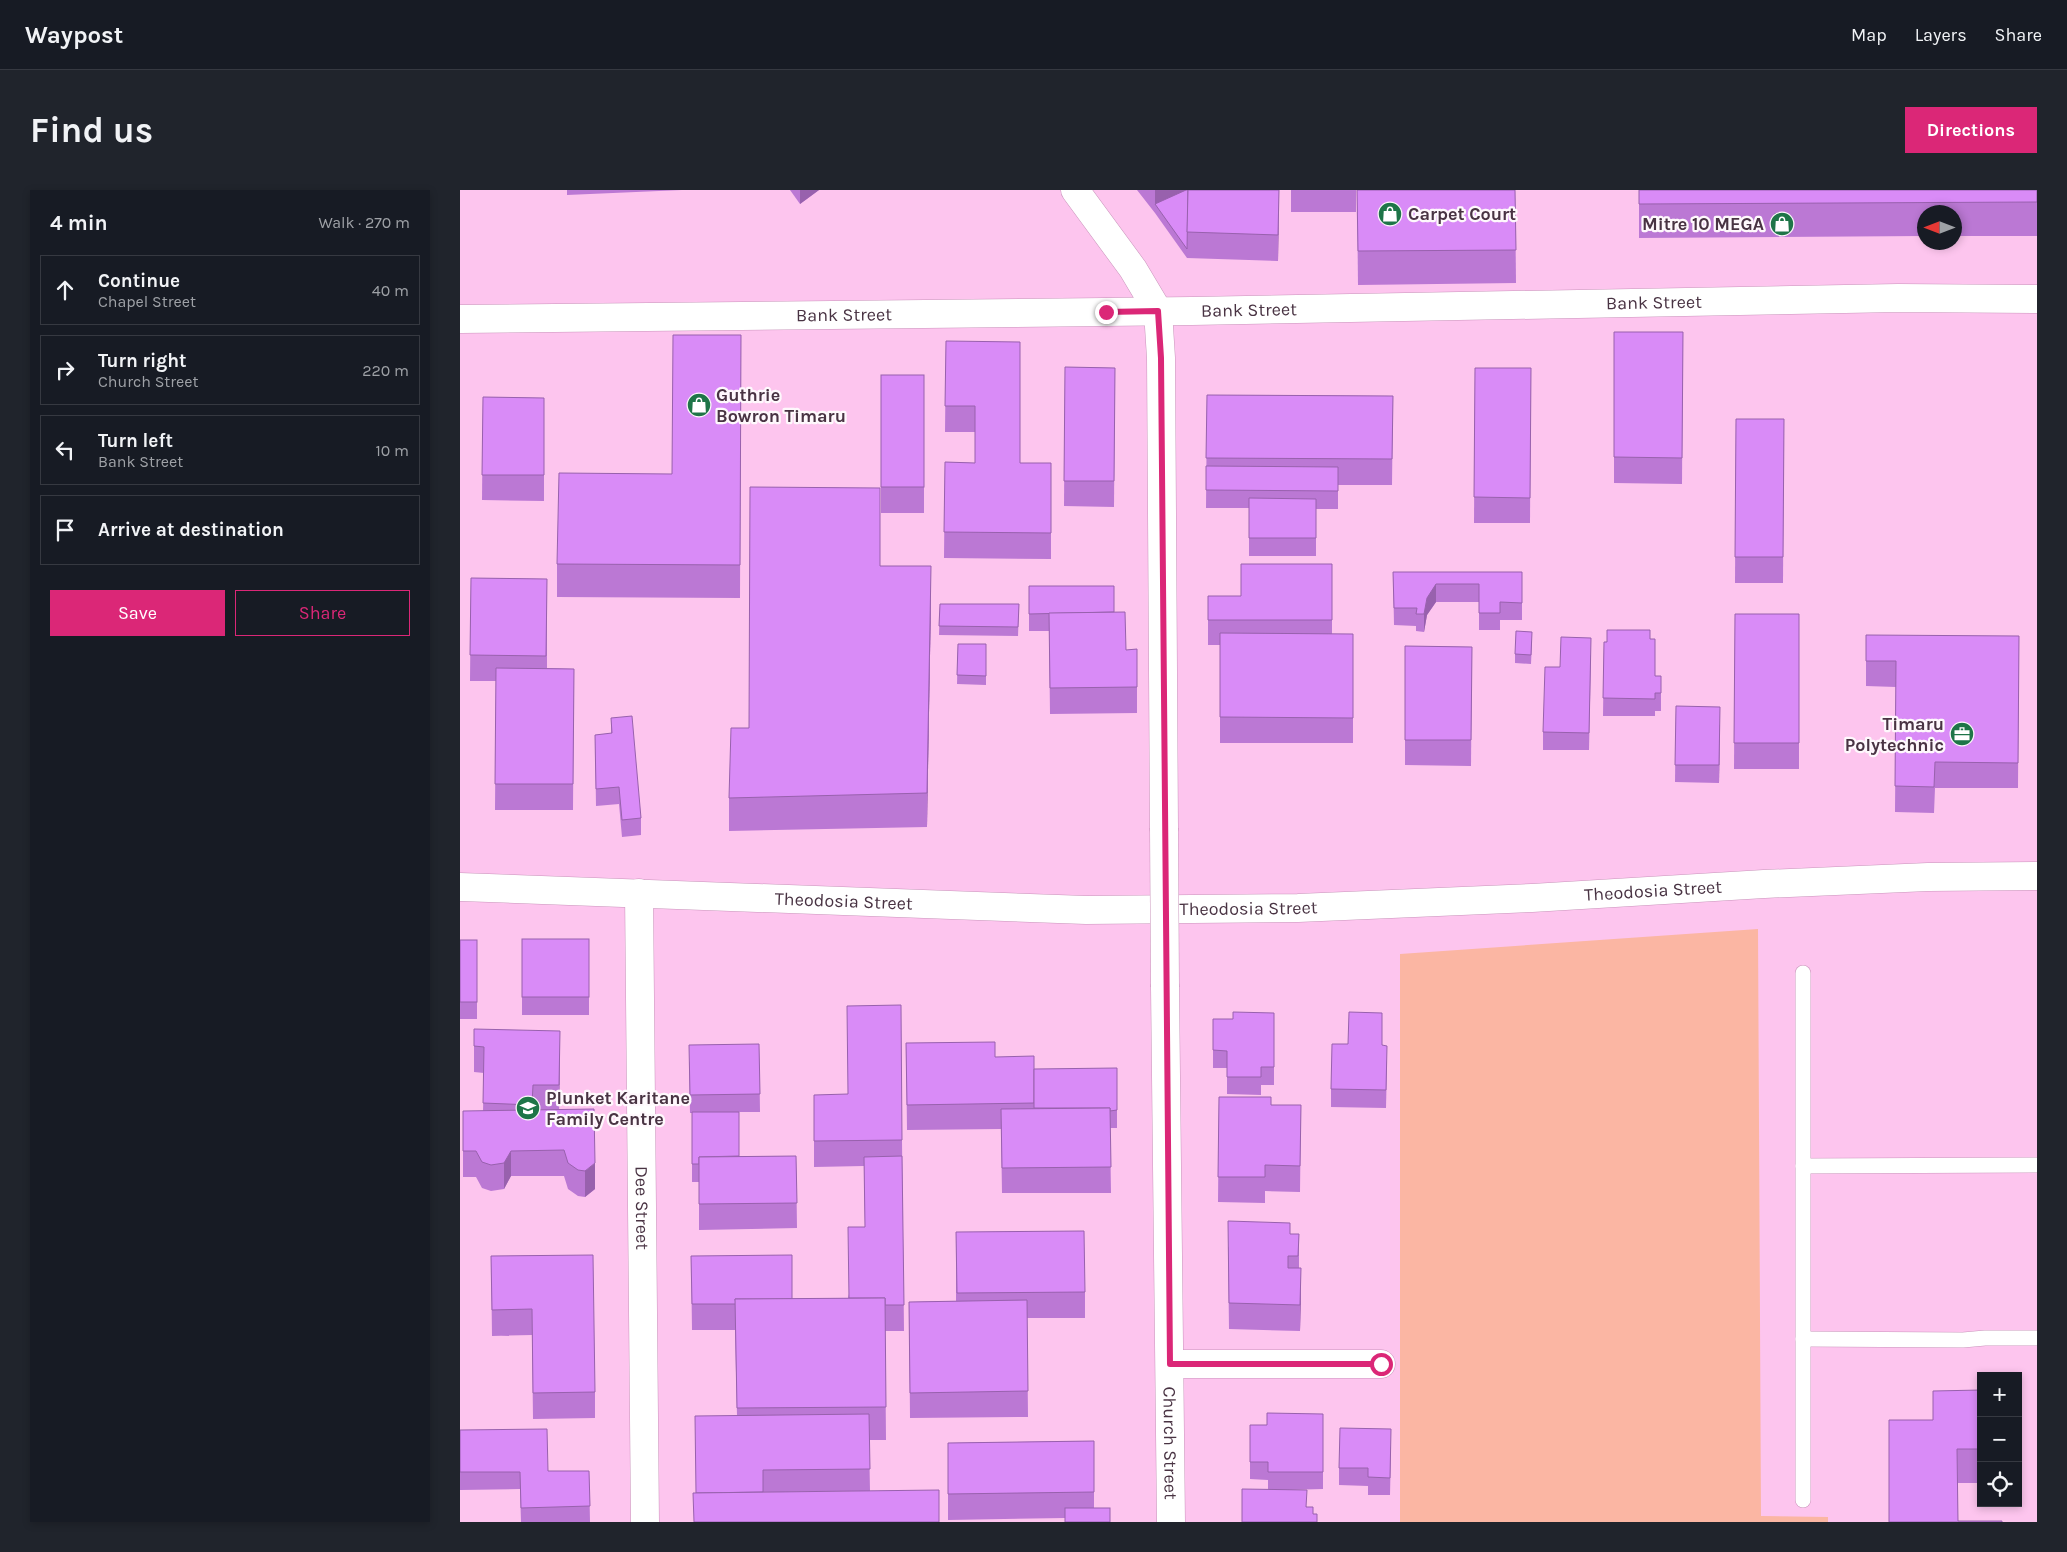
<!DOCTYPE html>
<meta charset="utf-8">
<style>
body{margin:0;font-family:Karla,sans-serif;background:#20242c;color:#f1f3f6}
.controls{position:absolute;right:15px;bottom:15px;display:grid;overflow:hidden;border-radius:0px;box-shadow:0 2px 8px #0003}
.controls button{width:45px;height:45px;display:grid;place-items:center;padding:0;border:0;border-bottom:1px solid #363941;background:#171b24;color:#f1f3f6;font:25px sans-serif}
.compass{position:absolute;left:1457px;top:15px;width:45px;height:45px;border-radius:50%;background:#171b24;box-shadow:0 2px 8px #0003;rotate:270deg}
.stop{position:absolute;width:15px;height:15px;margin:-11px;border:4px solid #db2777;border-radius:50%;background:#fff}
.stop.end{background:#db2777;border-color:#fff;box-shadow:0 1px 5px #0008}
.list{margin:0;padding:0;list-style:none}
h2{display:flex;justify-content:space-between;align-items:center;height:65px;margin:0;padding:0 20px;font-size:21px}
h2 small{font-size:16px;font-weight:400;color:#9ea1a6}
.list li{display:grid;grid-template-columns:32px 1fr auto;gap:15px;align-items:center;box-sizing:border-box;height:70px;margin:0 10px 10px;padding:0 10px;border:1px solid #363941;border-radius:0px}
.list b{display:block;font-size:19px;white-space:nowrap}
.list p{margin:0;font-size:16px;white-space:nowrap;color:#9ea1a6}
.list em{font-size:16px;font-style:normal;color:#9ea1a6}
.actions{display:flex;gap:10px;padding:15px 20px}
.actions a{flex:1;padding:11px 0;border:1px solid #db2777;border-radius:0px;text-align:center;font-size:18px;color:#db2777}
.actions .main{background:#db2777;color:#fff}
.icon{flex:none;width:28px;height:28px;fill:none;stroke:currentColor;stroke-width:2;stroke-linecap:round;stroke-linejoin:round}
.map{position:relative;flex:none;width:1577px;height:1332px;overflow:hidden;border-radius:0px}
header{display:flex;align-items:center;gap:30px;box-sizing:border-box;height:70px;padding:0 25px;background:#171b24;border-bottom:1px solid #363941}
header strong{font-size:24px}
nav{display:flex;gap:28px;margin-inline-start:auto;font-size:18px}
.intro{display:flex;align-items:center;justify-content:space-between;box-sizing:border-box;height:120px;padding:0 30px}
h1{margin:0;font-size:35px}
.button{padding:12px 22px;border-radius:0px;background:#db2777;color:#fff;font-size:18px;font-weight:700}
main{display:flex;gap:30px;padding:0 30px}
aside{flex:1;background:#171b24;border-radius:0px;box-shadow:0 2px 8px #0003}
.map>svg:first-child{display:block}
</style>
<header>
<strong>Waypost</strong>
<nav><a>Map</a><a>Layers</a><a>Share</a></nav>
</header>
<div class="intro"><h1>Find us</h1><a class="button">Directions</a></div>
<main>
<aside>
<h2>4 min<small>Walk · 270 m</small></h2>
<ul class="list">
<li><svg class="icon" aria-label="ahead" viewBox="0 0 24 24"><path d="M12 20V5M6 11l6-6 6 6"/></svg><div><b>Continue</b><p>Chapel Street</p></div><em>40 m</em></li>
<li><svg class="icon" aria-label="right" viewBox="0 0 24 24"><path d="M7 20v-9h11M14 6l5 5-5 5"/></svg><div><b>Turn right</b><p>Church Street</p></div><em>220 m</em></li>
<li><svg class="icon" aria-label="left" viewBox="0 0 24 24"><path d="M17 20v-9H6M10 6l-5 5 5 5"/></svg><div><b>Turn left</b><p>Bank Street</p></div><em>10 m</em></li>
<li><svg class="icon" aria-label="arrive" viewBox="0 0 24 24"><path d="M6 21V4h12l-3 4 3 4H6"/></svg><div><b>Arrive at destination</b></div></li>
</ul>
<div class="actions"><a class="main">Save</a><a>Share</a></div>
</aside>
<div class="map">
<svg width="1577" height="1332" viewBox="0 0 1577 1332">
<rect width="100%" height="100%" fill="#fdc5ee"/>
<path fill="#fbb6a3" d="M1298,739l3,587 67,1v5h-428v-568z"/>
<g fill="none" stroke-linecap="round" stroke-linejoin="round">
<g stroke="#c994bb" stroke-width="16">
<g id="lane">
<path d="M1343,783v527"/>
<path d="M1343,976l234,-1"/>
<path d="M1343,1149l160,1 22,-2h52"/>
</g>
</g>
<g stroke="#c994bb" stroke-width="29">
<g id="street">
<path id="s1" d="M0,129l732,-8 706,-13 139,1"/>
<path id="s2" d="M179,703l6,629"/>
<path d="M710,1174h211"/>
</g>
</g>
<g stroke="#c994bb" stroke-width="29">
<g id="secondary">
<path d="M615,0l58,79 25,42 3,47 3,470"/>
<path id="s3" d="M705,797l6,535"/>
</g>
</g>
<g stroke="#c994bb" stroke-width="29">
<g id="highway">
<path id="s4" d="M0,697l626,23 212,-2 234,-10 232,-14 164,-7 109,-1"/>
</g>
</g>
<use href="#lane" stroke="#fff" stroke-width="15"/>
<use href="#street" stroke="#fff" stroke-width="28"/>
<use href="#secondary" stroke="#fff" stroke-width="28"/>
<use href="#highway" stroke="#fff" stroke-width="28"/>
<g stroke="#c994bb" stroke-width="29" stroke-linecap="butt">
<path id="secondary-bridge" d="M704,638l1,159"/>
</g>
<use href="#secondary-bridge" stroke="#fff" stroke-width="28"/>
</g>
<g fill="#bb78d4">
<path d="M107,0h115l-115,5z"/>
<path d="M330,0h29l-19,14z"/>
<path d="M677,0h142l-1,71 -91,-3 -32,-45z"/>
<rect x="831" y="0" width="65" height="22"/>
<path d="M897,0h158l1,93 -158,2z"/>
<path d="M1179,0h398v46h-83v-24h-30v24l-285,2z"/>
<path d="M1154,142h69l-1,152 -68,-1z"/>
<path d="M281,145l-1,263 -183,-1v-33l115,-90z"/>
<path d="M486,151l74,122h31v96l-107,-1 1,-96 30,1v-31h-30z"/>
<path d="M605,177l50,1 -1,139 -50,-1z"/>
<path d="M1015,178h56l-1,155h-56z"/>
<rect x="421" y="185" width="43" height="138"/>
<path d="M747,205l186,1 -1,89h-54v24h-22v47h-67v-48h-43z"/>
<path d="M23,207l61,1v103l-62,-1z"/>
<path d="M1276,229h48l-1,164h-48z"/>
<path d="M872,374v70h21v109h-133v-98h-12v-49h33z"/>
<path d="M420,376l51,34 -4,227 -198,4v-33l20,-70z"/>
<path d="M933,382h129v48h-22v10h-21v-28h-43l-9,13 -3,17 -8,-1v-5l-22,-1z"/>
<path d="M11,388l76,1v89l27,1 -1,141h-78l1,-129h-26z"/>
<path d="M569,396l85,26 12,38 11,-1v64l-87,1 -1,-83h-20z"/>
<path d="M480,414h79l-1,32 -79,-1z"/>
<path d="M1275,424h64v155h-65z"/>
<path d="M1559,446l-1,152h-83l-1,25 -39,-1 1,-125 -30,-1v-25z"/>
<path d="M1190,449l5,37h6v35h-6v5h-52l1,-74z"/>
<path d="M1072,451l-1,23 -16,-1v-9z"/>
<path d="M498,454h28v41l-29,-1z"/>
<path d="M945,456l67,1 -1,119 -66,-1z"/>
<path d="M1131,465l-2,95h-46v-18l17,-65z"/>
<path d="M1216,516l44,19 -1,58 -44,-1z"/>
<path d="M151,528l30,100v17l-19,2 -3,-33 -23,2 -1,-71 16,-1z"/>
<rect x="62" y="749" width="67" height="76"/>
<rect x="0" y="750" width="17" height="79"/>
<path d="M814,823v72h-13v10l-34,-1v-26h-14v-49h20z"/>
<path d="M14,839l86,27 -1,54 36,79 -10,8 -7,-1 -10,-7 -4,-13h-53l-7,13 -13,2 -9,-3 -6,-11h-13v-66h20l1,-38 -10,-1z"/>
<path d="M446,853l89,14 39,46 83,-35v60h-7l1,65h-109l-1,-64 -94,1z"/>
<path d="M299,854l1,68h-21v44h57l1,72 -98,2v-48h-7v-69h-2l-1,-51z"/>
<path d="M922,855l5,18 -1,45 -55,-1v-18z"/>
<path d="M354,905l88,45 2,191h-19l1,109h-17l1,51 -174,2 41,-77 -2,-86h-43l-1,-74 101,43 56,-1 17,-71 -1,-61 -50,1z"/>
<path d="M759,907l52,8h30l-1,87 -35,-1v12l-47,-1z"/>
<path d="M496,1042l129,60v26h-58l1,99 -118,1 -1,-116 47,-1z"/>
<path d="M830,1044h9v34l2,26 -1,37 -71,-2 -1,-82z"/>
<path d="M31,1066l104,136v26l-62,1 -1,-84 -40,1z"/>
<path d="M1521,1200v93h-23v38l-69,1 44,-102z"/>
<path d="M863,1224v75l-38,1 22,17 6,7 4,8 -49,-33v-9l-18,-1v-54h17z"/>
<path d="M0,1240l88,41h41l1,51h-69l-1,-33 -60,1z"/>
<path d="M634,1251v67l-29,10 -117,2v-77z"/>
<path d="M931,1257l-1,48h-22v-9l-29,-1v-17z"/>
</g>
<g fill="#9861ad">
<path d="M340,0h19l-19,14z"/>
<path d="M695,0h33l-33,14z"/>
<path d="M819,0v23l-1,48v-26z"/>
<path d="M471,376v34l-4,227v-34z"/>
<path d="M976,394v18l-9,13 -3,17v-18l3,-16z"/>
<path d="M1260,517v18l-1,58v-18z"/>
<path d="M100,841v25l-1,55v-26z"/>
<path d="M51,961v25l-7,13v-26z"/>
<path d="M135,973v26l-10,8v-26z"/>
<path d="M841,1078v26l-1,37v-26z"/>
</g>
<g fill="#d98bf7" stroke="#9861ad">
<path d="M726,0h2l-1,59 -32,-45z"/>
<path d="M728,0h91l-1,45 -91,-3z"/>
<path d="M897,0h158l1,60 -158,1z"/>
<path d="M1179,0h398v12l-398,2z"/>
<path d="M1154,142h69l-1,126 -68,-1z"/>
<path d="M213,145h68l-1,230 -183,-1 2,-91 113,1z"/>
<path d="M486,151l74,1v121h31v70l-107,-1 1,-70 30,1v-57h-30z"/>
<path d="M605,177l50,1 -1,113h-50z"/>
<path d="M1015,178h56l-1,130 -56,-1z"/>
<rect x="421" y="185" width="43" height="112"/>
<path d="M747,205l186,1 -1,63 -186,-1z"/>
<path d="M23,207l61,1v77h-62z"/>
<path d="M1276,229h48l-1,138h-48z"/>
<path d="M746,276l132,1v24l-132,-1z"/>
<path d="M290,297l130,1v78h51l-4,227 -198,5 2,-70h18z"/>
<path d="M789,308l67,1v39h-67z"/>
<path d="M781,374h91v56h-124v-24h33z"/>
<path d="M933,382h129v31l-22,-1v11h-21v-29h-43l-9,14 -3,16h-8l1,-6h-23z"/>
<path d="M11,388l76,1 -1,77 -76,-1z"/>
<path d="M569,396h85v26l-85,2z"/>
<path d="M480,414h79l-1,23 -79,-1z"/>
<path d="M665,422l1,38 11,-1v38l-87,1 -1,-75z"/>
<path d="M1275,424h64v129h-65z"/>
<path d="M1147,440h43v9h5v37h6v17h-6v6l-52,-1 1,-56h3z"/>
<path d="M1056,441l16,1 -1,23 -16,-1z"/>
<path d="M760,443l133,1v84l-133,-1z"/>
<path d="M1406,445l153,1 -1,127 -83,-1 -1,25 -39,-1 1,-125h-30z"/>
<path d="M1101,447l30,1 -2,95 -46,-1 2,-65h15z"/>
<path d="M498,454h28v32l-29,-1z"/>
<path d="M945,456l67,1 -1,93h-66z"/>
<path d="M36,478l78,1 -1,115h-78z"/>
<path d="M1216,516l44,1 -1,58h-44z"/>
<path d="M172,526l9,102 -19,2 -3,-33 -23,2 -1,-54 17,-2 -1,-15z"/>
<rect x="62" y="749" width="67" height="58"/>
<rect x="0" y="750" width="17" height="62"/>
<path d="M441,815l1,135 -88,1v-46l34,-1 -1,-88z"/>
<path d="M773,822l41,1v54h-13v10h-34v-26l-14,-1v-31h20z"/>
<path d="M889,822l33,1v32l5,1 -1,44 -55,-1 1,-45h16z"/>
<path d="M14,839l86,2 -1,54h-26l-1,20 -49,-2 1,-56 -10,-1z"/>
<path d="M535,852v15l39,-1v47l-127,2 -1,-62z"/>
<path d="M299,854l1,50 -70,1 -1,-50z"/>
<path d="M657,878v42l-7,1v-3h-76v-39z"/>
<path d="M759,907h52v8h30l-1,61 -35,-1v12h-47z"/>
<path d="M650,918l1,59 -109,1 -1,-59z"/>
<path d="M134,919l1,54 -10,8 -7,-1 -10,-7 -4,-13 -53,1 -7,12 -13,2 -9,-3 -6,-11h-13v-40z"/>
<path d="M232,922h47v44l-40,1v7h-7z"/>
<path d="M336,966l1,47 -98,1v-47z"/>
<path d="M442,966l2,149h-19v-7h-36l-1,-71h17l-1,-70z"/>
<path d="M768,1031l62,2v11h9l-1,22h-10v12h13l-1,37 -71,-2z"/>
<path d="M624,1041l1,61 -128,1 -1,-61z"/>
<path d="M133,1065l2,137 -62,1 -1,-84 -40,1 -1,-54z"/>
<path d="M332,1065v44h-57l1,5h-44l-1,-48z"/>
<path d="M425,1108l1,109 -149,1 -2,-109z"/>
<path d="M567,1110l1,91 -118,2 -1,-91z"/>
<path d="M1521,1200v59h-24l1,72h44v1h-113v-102h44v-29z"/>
<path d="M807,1223l56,1v58h-55v-10h-18v-37h17z"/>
<path d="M409,1224l1,55 -107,1v22l-67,1 -1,-77z"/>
<path d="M880,1238l51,1 -1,49 -22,-1v-9h-29z"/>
<path d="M87,1239l1,42h41l1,35 -69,2 -1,-36h-60v-42z"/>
<path d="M634,1251v51l-146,2v-51z"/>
<path d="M782,1299l65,1 -1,17h7v7h4v8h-75z"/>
<path d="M479,1300v32h-245l-1,-29z"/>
<rect x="605" y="1318" width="45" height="14"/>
</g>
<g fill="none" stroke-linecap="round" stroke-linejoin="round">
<path stroke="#db2777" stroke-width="6" d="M646,122l52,-1 3,47 9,1006h211"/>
</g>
<defs>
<g id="shop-disc" transform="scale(1.25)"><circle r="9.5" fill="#1e7548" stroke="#fef8fc"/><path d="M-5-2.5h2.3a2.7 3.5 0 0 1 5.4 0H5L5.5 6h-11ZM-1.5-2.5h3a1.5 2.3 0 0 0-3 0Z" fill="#fff"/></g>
<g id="office-disc" transform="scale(1.25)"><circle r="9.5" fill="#1e7548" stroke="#fef8fc"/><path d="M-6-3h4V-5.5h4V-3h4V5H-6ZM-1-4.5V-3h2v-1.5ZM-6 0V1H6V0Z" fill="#fff"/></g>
<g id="school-disc" transform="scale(1.25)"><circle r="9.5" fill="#1e7548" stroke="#fef8fc"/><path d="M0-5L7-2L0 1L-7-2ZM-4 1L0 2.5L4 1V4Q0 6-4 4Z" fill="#fff"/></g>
</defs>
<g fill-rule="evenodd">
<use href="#shop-disc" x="930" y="24"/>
<use href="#shop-disc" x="1322" y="34"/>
<use href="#shop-disc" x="239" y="215"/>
<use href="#office-disc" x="1502" y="544"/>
<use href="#school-disc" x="68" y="918"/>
</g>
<g text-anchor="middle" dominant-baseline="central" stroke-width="4.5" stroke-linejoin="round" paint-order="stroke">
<g font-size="18" font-weight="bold" fill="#493343" stroke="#fef8fc" text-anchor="start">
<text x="948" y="24">Carpet Court</text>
<text x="1304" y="34" text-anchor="end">Mitre 10 MEGA</text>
<text x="256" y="205">Guthrie<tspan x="256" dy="21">Bowron Timaru</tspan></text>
<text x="1484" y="534" text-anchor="end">Timaru<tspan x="1484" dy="21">Polytechnic</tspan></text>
<text x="86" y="908">Plunket Karitane<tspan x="86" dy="21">Family Centre</tspan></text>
</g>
<g font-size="18" fill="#493343" stroke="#fef8fc">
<text stroke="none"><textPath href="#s1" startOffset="1194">Bank Street</textPath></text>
<text stroke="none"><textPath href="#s1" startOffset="789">Bank Street</textPath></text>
<text stroke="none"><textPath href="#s1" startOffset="384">Bank Street</textPath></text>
<text stroke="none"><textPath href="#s4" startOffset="1194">Theodosia Street</textPath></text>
<text stroke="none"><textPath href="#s4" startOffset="384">Theodosia Street</textPath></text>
<text stroke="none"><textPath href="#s4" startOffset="789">Theodosia Street</textPath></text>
<text stroke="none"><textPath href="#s2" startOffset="315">Dee Street</textPath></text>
<text stroke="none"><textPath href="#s3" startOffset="456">Church Street</textPath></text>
</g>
</g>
</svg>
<div class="controls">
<button>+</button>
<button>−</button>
<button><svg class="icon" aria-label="locate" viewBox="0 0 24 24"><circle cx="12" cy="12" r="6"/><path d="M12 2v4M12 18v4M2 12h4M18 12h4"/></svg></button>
</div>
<svg class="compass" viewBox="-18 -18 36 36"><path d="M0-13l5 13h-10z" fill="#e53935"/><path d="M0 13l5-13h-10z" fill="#9ea1a6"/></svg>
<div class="stop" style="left:921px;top:1174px"></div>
<div class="stop end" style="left:646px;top:122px"></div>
</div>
</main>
